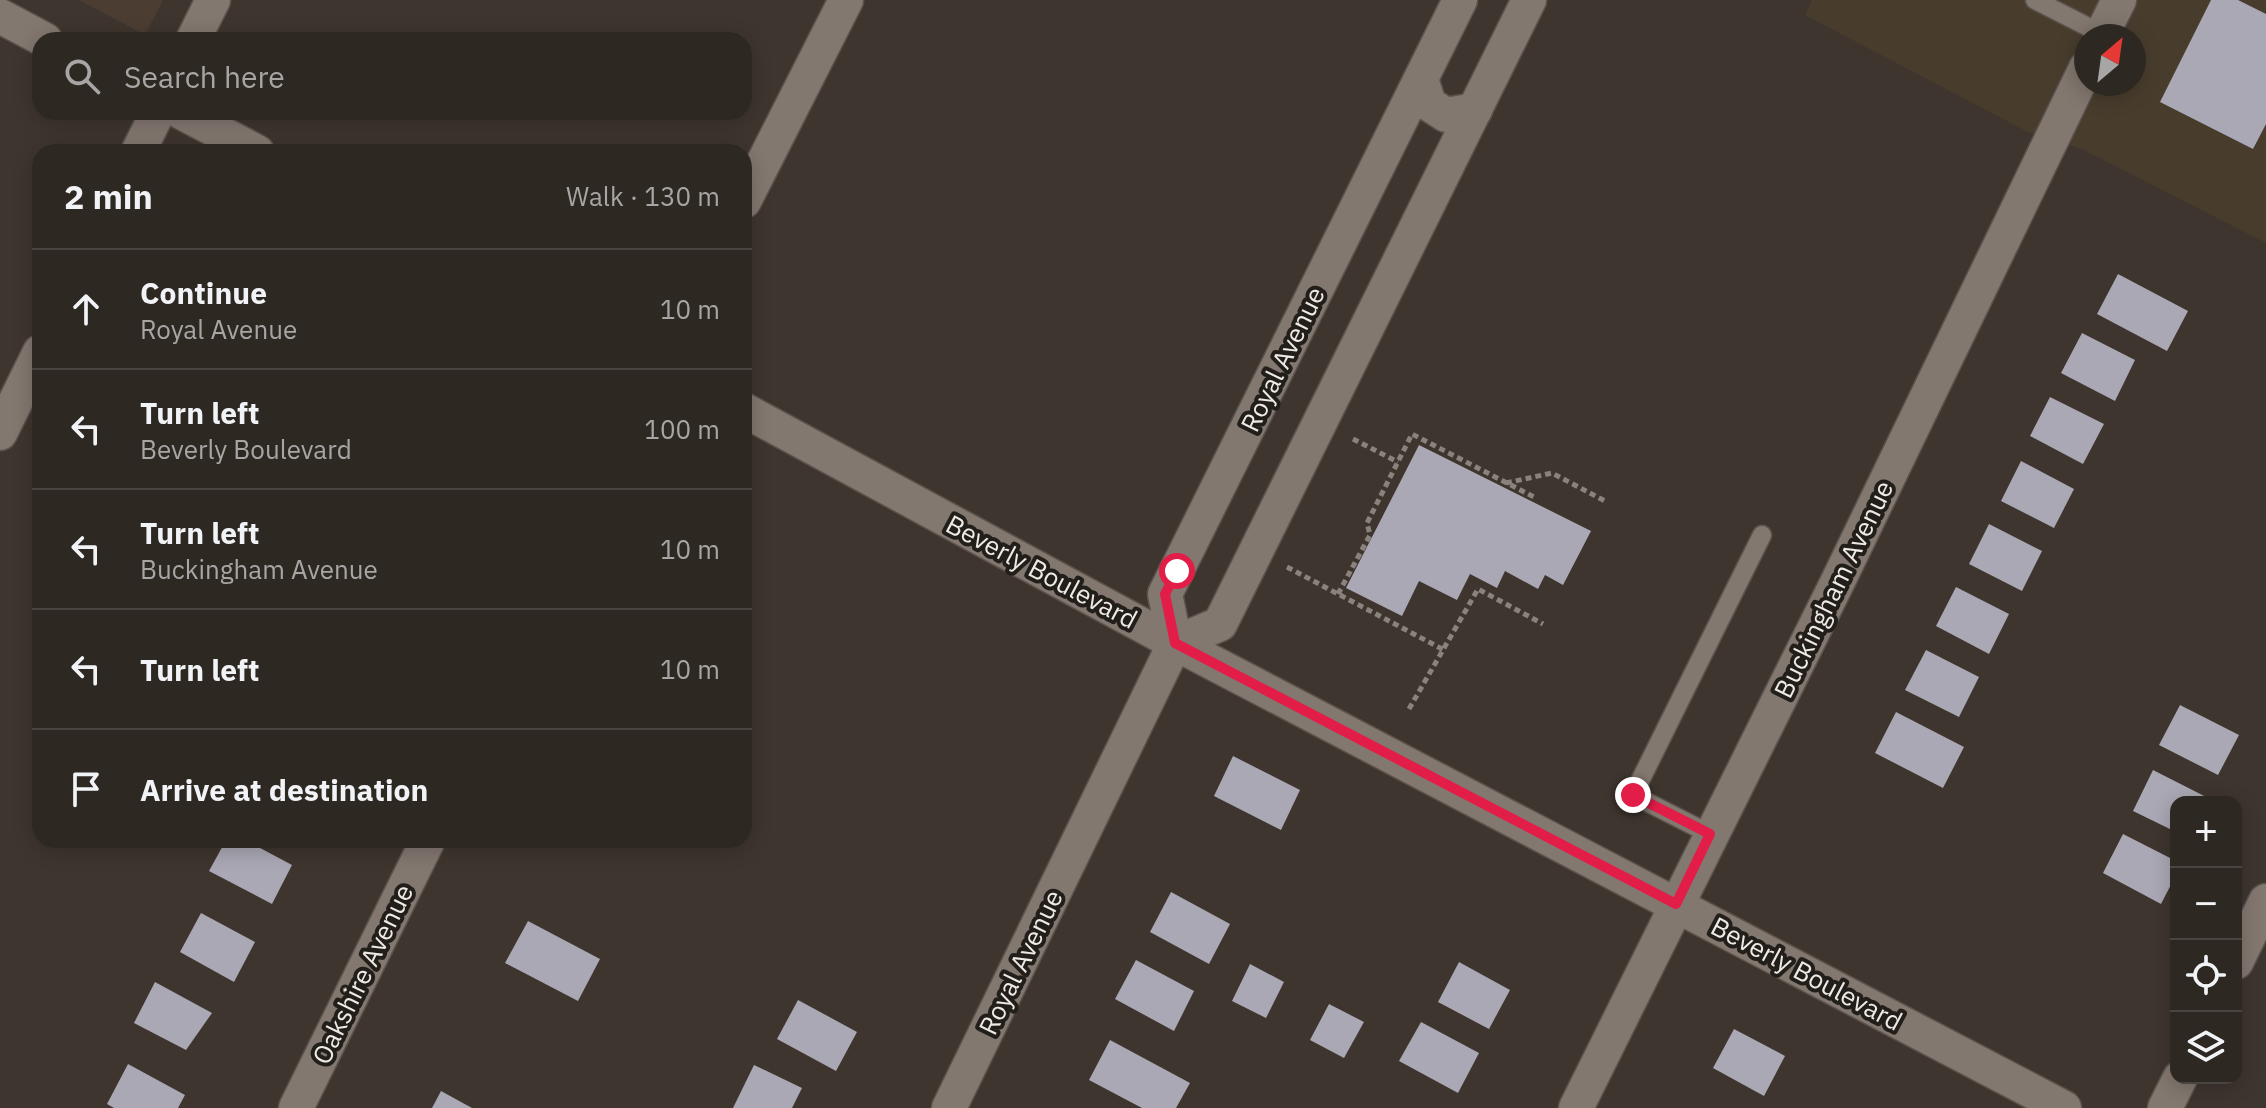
<!DOCTYPE html>
<meta charset="utf-8">
<style>
body{margin:0;font-family:"IBM Plex Sans",sans-serif;background:#3a342f;color:#f1f3f6}
.controls{position:absolute;right:24px;bottom:24px;display:grid;overflow:hidden;border-radius:16px;box-shadow:0 4px 20px #0003}
.controls button{width:72px;height:72px;display:grid;place-items:center;padding:0;border:0;border-bottom:2px solid #494440;background:#2e2822;color:#f1f3f6;font:40px sans-serif}
.compass{position:absolute;left:2074px;top:24px;width:72px;height:72px;border-radius:50%;background:#2e2822;box-shadow:0 4px 20px #0003;rotate:29deg}
.stop{position:absolute;width:24px;height:24px;margin:-18px;border:6px solid #e11d48;border-radius:50%;background:#fff}
.stop.end{background:#e11d48;border-color:#fff;box-shadow:0 2px 8px #0008}
.list{margin:0;padding:0;list-style:none}
h2{display:flex;justify-content:space-between;align-items:center;height:104px;margin:0;padding:0 32px;font-size:34px}
h2 small{font-size:26px;font-weight:400;color:#a7a6a5}
.list li{display:grid;grid-template-columns:52px 1fr auto;gap:24px;align-items:center;box-sizing:border-box;height:120px;padding:0 32px;border-top:2px solid #494440}
.list b{display:block;font-size:30px;white-space:nowrap}
.list p{margin:0;font-size:26px;white-space:nowrap;color:#a7a6a5}
.list em{font-size:26px;font-style:normal;color:#a7a6a5}
.icon{flex:none;width:44px;height:44px;fill:none;stroke:currentColor;stroke-width:2;stroke-linecap:round;stroke-linejoin:round}
.map{position:relative;flex:none;width:2266px;height:1108px;overflow:hidden}
.search{position:absolute;background:#2e2822;box-shadow:0 4px 20px #0003;left:32px;top:32px;width:720px;height:88px;display:flex;align-items:center;gap:20px;box-sizing:border-box;padding:0 28px;border-radius:24px;color:#a7a6a5;font-size:30px}
.panel{position:absolute;background:#2e2822;box-shadow:0 4px 20px #0003;left:32px;top:144px;width:720px;height:704px;border-radius:24px}
.map>svg:first-child{display:block}
</style>
<div class="map">
<svg width="2266" height="1108" viewBox="0 0 2266 1108">
<rect width="100%" height="100%" fill="#3e352e"/>
<path fill="#483d2d" fill-rule="evenodd" d="M1812,0h454v243l-184,-94 -54,-17 -223,-117zM2086,36h48v48h-48z"/>
<path fill="#4b3d31" d="M79,0h84l-18,35z"/>
<g fill="#aaa8b4">
<path d="M2211,0h27l28,14v110l-13,25 -93,-47z"/>
<path d="M2118,274l70,37 -21,40 -70,-37z"/>
<path d="M2082,333l53,27 -20,41 -54,-28z"/>
<path d="M2050,397l54,27 -21,40 -53,-28z"/>
<path d="M1419,445l172,86 -28,54 -18,-10 -7,14 -33,-18 -8,17 -27,-14 -13,26 -38,-19 -17,35 -56,-28z"/>
<path d="M2021,461l53,28 -20,39 -53,-27z"/>
<path d="M1989,524l53,27 -20,40 -53,-27z"/>
<path d="M1956,587l53,27 -20,40 -53,-28z"/>
<path d="M1926,650l53,27 -20,40 -54,-27z"/>
<path d="M2180,705l59,30 -21,40 -59,-30z"/>
<path d="M1896,712l68,35 -21,41 -68,-35z"/>
<path d="M1233,756l67,34 -19,40 -67,-34z"/>
<path d="M2153,770l63,32h-40v30l-43,-21z"/>
<path d="M2123,834l53,27v14l-15,29 -58,-31z"/>
<path d="M226,840h19l47,25 -20,39 -63,-33z"/>
<path d="M1171,892l59,32 -21,40 -59,-32z"/>
<path d="M201,913l54,29 -21,40 -54,-30z"/>
<path d="M528,921l72,38 -22,42 -73,-38z"/>
<path d="M1136,960l58,31 -20,40 -59,-32z"/>
<path d="M1459,962l51,28 -21,39 -51,-27z"/>
<path d="M1250,964l34,18 -18,36 -34,-17z"/>
<path d="M155,982l57,31 -26,37 -52,-27z"/>
<path d="M798,1000l59,32 -21,39 -59,-32z"/>
<path d="M1329,1004l35,18 -20,36 -34,-18z"/>
<path d="M1421,1022l58,31 -21,40 -59,-32z"/>
<path d="M1734,1029l51,27 -21,40 -51,-28z"/>
<path d="M1110,1040l80,43 -14,25h-34l-53,-28z"/>
<path d="M128,1064l57,31 -7,13h-64l-7,-4z"/>
<path d="M754,1065l48,23 -10,20h-59z"/>
<path d="M441,1091l31,17h-40z"/>
</g>
<g fill="none" stroke-linecap="round" stroke-linejoin="round">
<g stroke="#5a524c" stroke-width="21">
<g id="lane">
<path d="M2035,0l67,34"/>
<path d="M1710,834l-77,-39 129,-260"/>
</g>
</g>
<g stroke="#5a524c" stroke-width="37">
<g id="street">
<path d="M0,16l45,24"/>
<path d="M2101,36l18,-36"/>
<path d="M193,40l20,-40"/>
<path d="M1421,79l8,25 17,11 29,-5"/>
<path d="M181,112l76,40"/>
<path d="M138,152l20,-40"/>
<path d="M744,201l102,-201"/>
<path d="M744,410l431,233 889,465"/>
<path d="M0,433l40,-81"/>
<path d="M1175,643l45,-19 309,-624"/>
<path d="M2236,962l30,-61"/>
<path d="M296,1108l132,-268"/>
<path d="M949,1108l226,-465 -10,-49 295,-594"/>
<path d="M1576,1108l263,-529 247,-511"/>
<path d="M2165,1108l15,-30"/>
</g>
</g>
<g stroke="#8a827c" stroke-width="5" stroke-dasharray="6 4" stroke-linecap="butt">
<path d="M1353,439l45,23"/>
<path d="M1506,483l46,-10 53,28"/>
<path d="M1287,567l157,83"/>
<path d="M1338,594l32,-59 -3,-12 45,-89 122,63"/>
<path d="M1409,709l69,-120 65,35"/>
</g>
<use href="#lane" stroke="#837870" stroke-width="18"/>
<use href="#street" stroke="#837870" stroke-width="34"/>
</g>
<g fill="none" stroke-linecap="round" stroke-linejoin="round">
<path stroke="#e11d48" stroke-width="10" d="M1177,571l-12,23 10,49 501,261 34,-70 -77,-39"/>
</g>
<g text-anchor="middle" dominant-baseline="central" stroke-width="8" stroke-linejoin="round" paint-order="stroke">
<g font-size="26" fill="#f0eae5" stroke="#221e1a">
<text transform="translate(1282 359) rotate(-64)">Royal Avenue</text>
<text transform="translate(1042 571) rotate(28)">Beverly Boulevard</text>
<text transform="translate(1833 589) rotate(-64)">Buckingham Avenue</text>
<text transform="translate(1020 962) rotate(-64)">Royal Avenue</text>
<text transform="translate(1807 973) rotate(28)">Beverly Boulevard</text>
<text transform="translate(362 974) rotate(-64)">Oakshire Avenue</text>
</g>
</g>
</svg>
<div class="controls">
<button>+</button>
<button>−</button>
<button><svg class="icon" aria-label="locate" viewBox="0 0 24 24"><circle cx="12" cy="12" r="6"/><path d="M12 2v4M12 18v4M2 12h4M18 12h4"/></svg></button>
<button><svg class="icon" aria-label="layers" viewBox="0 0 24 24"><path d="M12 4l9 5-9 5-9-5zM3 14l9 5 9-5"/></svg></button>
</div>
<svg class="compass" viewBox="-18 -18 36 36"><path d="M0-13l5 13h-10z" fill="#e53935"/><path d="M0 13l5-13h-10z" fill="#a7a6a5"/></svg>
<div class="stop" style="left:1177px;top:571px"></div>
<div class="stop end" style="left:1633px;top:795px"></div>
<div class="search"><svg class="icon" aria-label="search" viewBox="0 0 24 24"><circle cx="10" cy="10" r="6"/><path d="M15 15l6 6"/></svg>Search here</div>
<section class="panel">
<h2>2 min<small>Walk · 130 m</small></h2>
<ul class="list">
<li><svg class="icon" aria-label="ahead" viewBox="0 0 24 24"><path d="M12 20V5M6 11l6-6 6 6"/></svg><div><b>Continue</b><p>Royal Avenue</p></div><em>10 m</em></li>
<li><svg class="icon" aria-label="left" viewBox="0 0 24 24"><path d="M17 20v-9H6M10 6l-5 5 5 5"/></svg><div><b>Turn left</b><p>Beverly Boulevard</p></div><em>100 m</em></li>
<li><svg class="icon" aria-label="left" viewBox="0 0 24 24"><path d="M17 20v-9H6M10 6l-5 5 5 5"/></svg><div><b>Turn left</b><p>Buckingham Avenue</p></div><em>10 m</em></li>
<li><svg class="icon" aria-label="left" viewBox="0 0 24 24"><path d="M17 20v-9H6M10 6l-5 5 5 5"/></svg><div><b>Turn left</b></div><em>10 m</em></li>
<li><svg class="icon" aria-label="arrive" viewBox="0 0 24 24"><path d="M6 21V4h12l-3 4 3 4H6"/></svg><div><b>Arrive at destination</b></div></li>
</ul>
</section>
</div>
